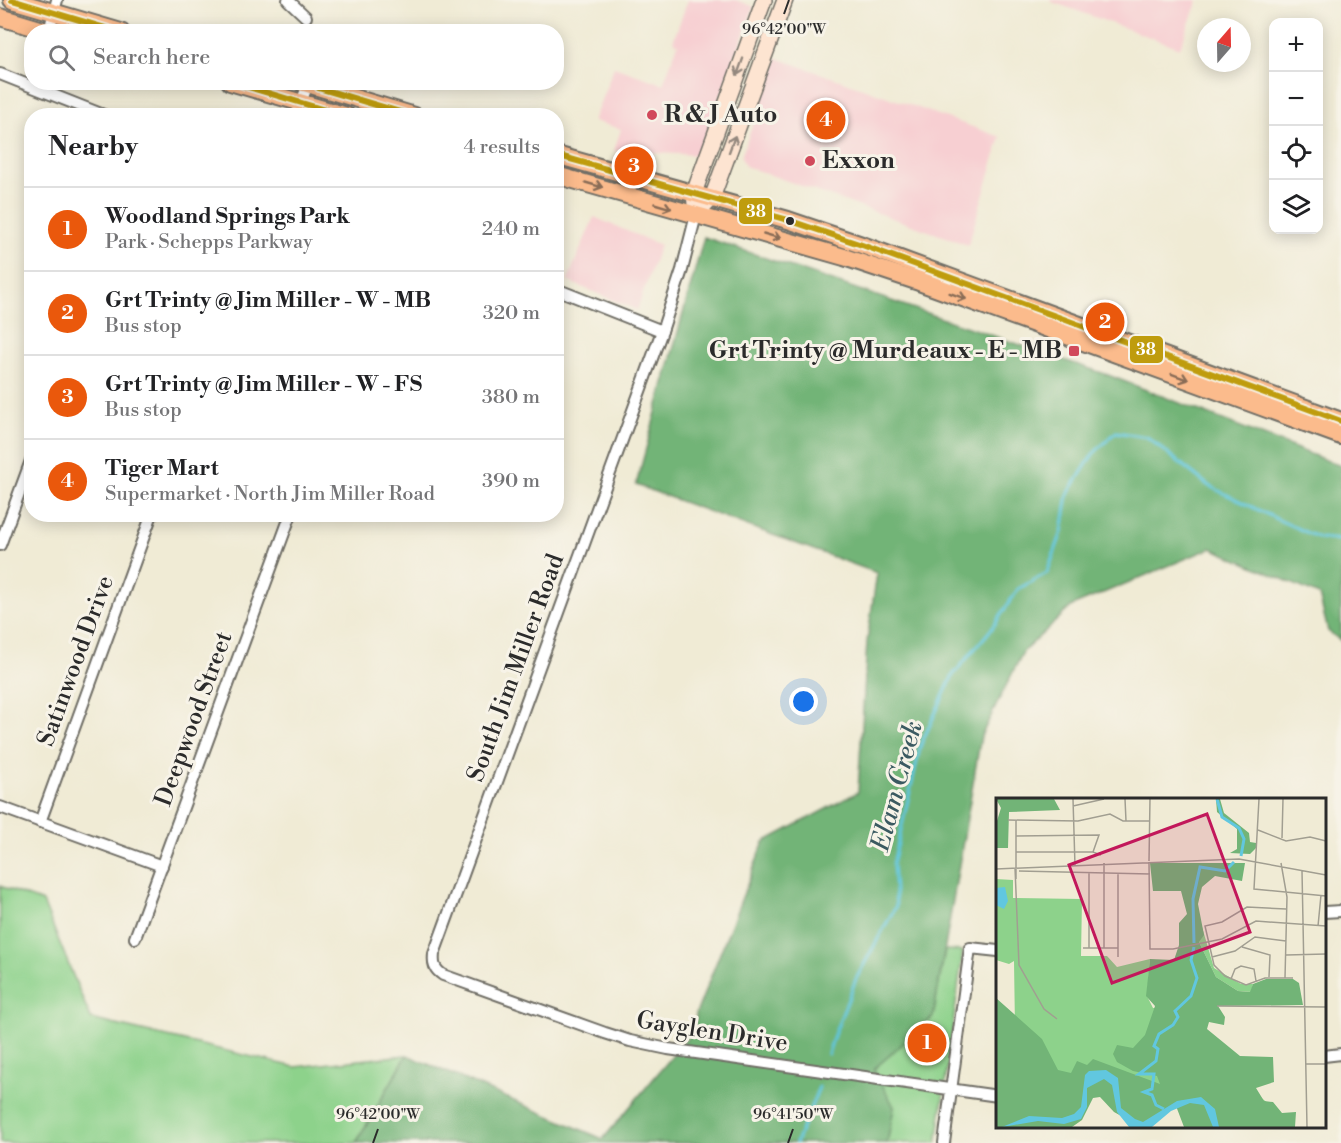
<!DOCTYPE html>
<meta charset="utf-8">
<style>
body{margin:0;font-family:"Libre Bodoni",serif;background:#f6f6f6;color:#202124}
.controls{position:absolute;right:18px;top:18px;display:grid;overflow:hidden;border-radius:12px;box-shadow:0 3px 15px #0003}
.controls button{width:54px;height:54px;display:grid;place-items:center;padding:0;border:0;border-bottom:2px solid #e0e0e0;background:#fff;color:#202124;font:30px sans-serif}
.compass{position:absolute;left:1197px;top:18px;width:54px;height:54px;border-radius:50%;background:#fff;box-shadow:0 3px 15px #0003;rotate:20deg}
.you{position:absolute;left:804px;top:702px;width:21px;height:21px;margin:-15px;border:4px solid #fff;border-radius:50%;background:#1a73e8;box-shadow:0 0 0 9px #1a73e833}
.badge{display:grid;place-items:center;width:39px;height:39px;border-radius:50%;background:#ea580c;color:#fff;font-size:20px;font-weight:700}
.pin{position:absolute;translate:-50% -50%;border:3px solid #fff;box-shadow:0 2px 6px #0006}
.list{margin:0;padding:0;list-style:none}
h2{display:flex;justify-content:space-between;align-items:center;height:78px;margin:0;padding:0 24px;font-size:26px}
h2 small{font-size:20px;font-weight:400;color:#757577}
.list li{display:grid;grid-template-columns:39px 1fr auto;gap:18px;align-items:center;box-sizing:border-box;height:84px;padding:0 24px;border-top:2px solid #e0e0e0}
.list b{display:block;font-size:22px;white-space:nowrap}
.list p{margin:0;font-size:20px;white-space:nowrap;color:#757577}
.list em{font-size:20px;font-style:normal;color:#757577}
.icon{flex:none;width:33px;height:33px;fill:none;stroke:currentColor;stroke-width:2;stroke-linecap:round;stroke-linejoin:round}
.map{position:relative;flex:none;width:1341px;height:1143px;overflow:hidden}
.search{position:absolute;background:#fff;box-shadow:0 3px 15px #0003;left:24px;top:24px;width:540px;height:66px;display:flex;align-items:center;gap:15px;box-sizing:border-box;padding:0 21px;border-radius:24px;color:#757577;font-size:22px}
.panel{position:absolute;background:#fff;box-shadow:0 3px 15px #0003;left:24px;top:108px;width:540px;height:414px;border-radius:24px}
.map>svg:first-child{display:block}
</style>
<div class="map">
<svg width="1341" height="1143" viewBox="0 0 1341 1143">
<rect width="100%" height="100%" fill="#f7f3e8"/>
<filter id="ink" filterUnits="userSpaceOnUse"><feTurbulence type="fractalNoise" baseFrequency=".0167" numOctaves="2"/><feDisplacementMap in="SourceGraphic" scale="12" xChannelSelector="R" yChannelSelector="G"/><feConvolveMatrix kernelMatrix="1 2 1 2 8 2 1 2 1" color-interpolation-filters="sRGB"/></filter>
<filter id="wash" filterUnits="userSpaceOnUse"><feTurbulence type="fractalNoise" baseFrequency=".008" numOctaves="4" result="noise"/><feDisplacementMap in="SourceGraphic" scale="24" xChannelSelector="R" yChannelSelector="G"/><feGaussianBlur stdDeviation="1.35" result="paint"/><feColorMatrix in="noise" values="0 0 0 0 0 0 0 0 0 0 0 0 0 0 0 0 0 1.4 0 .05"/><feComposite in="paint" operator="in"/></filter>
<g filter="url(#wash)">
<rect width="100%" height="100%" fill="#f0ebd5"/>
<g fill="#f7cfd2">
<path d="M688,0h48l18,7 -55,148 -85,-4 7,-22 -28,-8 21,-54 49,17 15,-40 -5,-3z"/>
<path d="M1047,0h151l-18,48z"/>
<path d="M777,58l224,79 -33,108 -223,-79 -4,-9z"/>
<path d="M594,217l66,28 -23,65 -70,-29z"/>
</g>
<g fill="#8dd28b" stroke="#5c7e5b" stroke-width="1.5">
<path d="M0,886l43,16 48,117 204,48 112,-12 -51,88h-356z"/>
<path d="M945,950l18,1 -26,192h-50l7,-36 -21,-38 60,-52z"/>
</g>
<path fill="#72b477" stroke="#4e7051" stroke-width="1.5" d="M704,237l404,138 233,91v175l-13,-10 -9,-36 -108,-47 -139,58 -49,46 -42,84 -48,281 -59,52 20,38 -7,36h-531l51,-88 196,84 92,-110 1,-15 68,-172 94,-50 9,-150 10,-69 -241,-88z"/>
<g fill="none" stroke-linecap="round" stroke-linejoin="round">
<g stroke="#61c7df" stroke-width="3">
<path d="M828,1054l6,-19 22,-56 40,-73 -3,-42 28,-120 32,-69 40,-48 25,-38 29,-16 15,-41 6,-38 25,-40 23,-22 31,5 62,49 72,35 38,17 22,2"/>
<path d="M796,1143l23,-56"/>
</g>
</g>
</g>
<g filter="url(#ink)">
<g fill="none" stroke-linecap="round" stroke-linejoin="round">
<g stroke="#706e66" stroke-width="14">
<g id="street">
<path d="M288,0l18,17"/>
<path d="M49,31l8,-31"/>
<path d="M0,74l106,42"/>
<path d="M296,116l12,-32"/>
<path d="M696,215l-14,55 -20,61 -228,623c-1,10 0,15 9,21l162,58 25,8 38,8 330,47"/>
<path d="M556,289l106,42"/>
<path d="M0,545l32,-87"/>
<path d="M0,807l162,59"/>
<path d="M40,822l112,-308"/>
<path d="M1324,912l17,-1"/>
<path d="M135,938l156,-424"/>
<path d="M1324,1056l17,-2"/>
<path d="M944,1143l26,-195 28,3"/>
</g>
</g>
<g stroke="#706e66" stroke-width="18">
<g id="secondary">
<path d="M695,204l-1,-11 70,-193"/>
<path d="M696,215l16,-17 73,-198"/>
</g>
</g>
<g stroke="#706e66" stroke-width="20">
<g id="primary">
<path d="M12,0l109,32"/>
<path d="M0,17l50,15"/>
<path d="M230,82l117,34"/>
<path d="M301,82l114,34"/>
<path d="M556,155l232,65 74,25 479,176"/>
<path d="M556,175l288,82 75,25 422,154"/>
</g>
</g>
<use href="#street" stroke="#fff" stroke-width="10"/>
<use href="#secondary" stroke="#fde4d1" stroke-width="15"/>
<use href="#primary" stroke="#fbbb8c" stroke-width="16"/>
<g stroke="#f7f3e8" stroke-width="10">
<g id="bus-1">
<path d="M12,0l107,32"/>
<path d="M232,82l113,34"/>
<path d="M319,88l94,28"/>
<path d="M556,155l232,65 74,25 479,176"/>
</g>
</g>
<use href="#bus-1" stroke="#bf9c0d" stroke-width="6"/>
</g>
<defs><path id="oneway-shaft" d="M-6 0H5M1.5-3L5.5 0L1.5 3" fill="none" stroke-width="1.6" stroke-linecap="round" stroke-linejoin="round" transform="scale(1.5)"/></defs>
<g stroke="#94887e">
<use href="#oneway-shaft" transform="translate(740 67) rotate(110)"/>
<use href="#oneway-shaft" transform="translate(732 144) rotate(-70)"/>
</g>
<g stroke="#896c57">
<use href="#oneway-shaft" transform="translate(594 185) rotate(16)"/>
<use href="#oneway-shaft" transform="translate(663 206) rotate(16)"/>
<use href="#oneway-shaft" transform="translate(772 236) rotate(16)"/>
<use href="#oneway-shaft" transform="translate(958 296) rotate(20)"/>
<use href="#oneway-shaft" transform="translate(1180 377) rotate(20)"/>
</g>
</g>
<path fill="none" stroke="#2b2b2b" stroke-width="2" d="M784,14l5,-14M373,1143l5,-14M788,1143l5,-14"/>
<g fill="#d1495b" stroke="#f7f3e8" stroke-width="2">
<circle cx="652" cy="115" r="6"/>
<circle cx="810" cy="161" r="6"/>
<rect x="1068" y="345" width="12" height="12" rx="3"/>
</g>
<circle fill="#2b2b2b" stroke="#f7f3e8" stroke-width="2" cx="790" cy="221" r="5"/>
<g text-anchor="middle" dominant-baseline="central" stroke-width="6" stroke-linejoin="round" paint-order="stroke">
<g font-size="24" font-weight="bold" fill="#2b2b2b" stroke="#f7f3e8" text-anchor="start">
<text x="664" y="115">R &amp; J Auto</text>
<text x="822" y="161">Exxon</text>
<text x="1062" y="351" text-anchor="end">Grt Trinty @ Murdeaux - E - MB</text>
</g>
<g font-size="24" fill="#2b2b2b" stroke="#f7f3e8">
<text transform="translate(76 661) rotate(-70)">Satinwood Drive</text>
<text transform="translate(516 668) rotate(-70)">South Jim Miller Road</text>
<text transform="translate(194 719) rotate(-70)">Deepwood Street</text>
<text transform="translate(712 1032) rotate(9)">Gayglen Drive</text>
</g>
<g font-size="26" font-style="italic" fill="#3b5a61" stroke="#f7f3e8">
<text transform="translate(897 786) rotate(-75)">Elam Creek</text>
</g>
</g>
<g transform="translate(996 798)">
<rect width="330" height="330" fill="#f0ebd5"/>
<path d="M0,81l17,1v18l69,1 -1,57h26l10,11 33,-8 -3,37 6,12 53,-2 1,48 84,68 -81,-20 -90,-17 -104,11 -2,-135 -5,3 -13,-4zM206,129l12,41 27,16h12l-2,8 -13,-1 -22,-14 -17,-35z" fill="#8dd28b"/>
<path d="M0,1h58l6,11 -51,2 -1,36h-12v-24l5,-16zM220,1h4l4,14 25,20 1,9 6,1v5l-6,6 -20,-1 7,-4v-20l-20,-17zM154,65h95l-3,18 -27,-5 -13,11 -4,17 6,31 -5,7 17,35 22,14 12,1 3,-8 13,-5h27l6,4 4,22 -85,1 7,11 -1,8 -15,-3 -2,7 33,27 33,1 1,25 -18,6 8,13 9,1 9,11 14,-1 -1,15h-111l-8,-21 -25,17 -19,-1 -18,-10 -14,-15 -7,1 -11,22 -10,7h-76v-129l46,41 16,31 13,3 6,-12 10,4 6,-6 67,25 -3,-8 -24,-5 -16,-9 -4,-8 4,-9 16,3 12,-13 10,-29 -9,-10 4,-37 24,1 5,-15v-22l8,-9 -6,-23h-28z" fill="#72b477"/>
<path d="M9,89l3,14 -4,8 -8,-4v-17zM110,272l12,8 3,30 14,11 8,3 34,-21 24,-4 14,12 4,18h-6l-9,-22 -14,-2 -19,8 -19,16h-23l-12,-15 -5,-27 -8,-6 -17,9v19l-6,12 -17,5 -26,-3 -36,6 27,-11 33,2 12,-4 7,-7 4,-32 4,-4z" fill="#61c7df"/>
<path fill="none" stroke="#61c7df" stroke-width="3" d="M221,1l5,18 17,11 5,11 -3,17M198,145l-1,-44 7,-32 25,4 9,-9M168,311l-8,-4 -4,-10 -8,-3 8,-3 2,-15h-15l17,-13 2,-12 -4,-3 5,-12 14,-9 5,-8 -3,-6 16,-15 6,-18 -6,-18 3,-13"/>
<path fill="none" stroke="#a19e91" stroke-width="1.5" d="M77,1l2,67M129,1l1,22M263,1l-5,90 72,7M77,8l31,-7M12,22l70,1 32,-7 13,7h26M262,32l28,11 24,-4 16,4M20,38l83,-1 -6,17M286,40l1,-39M20,54h77l8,3M153,63l1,-62M153,64l1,87h23l49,-10 34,-18 70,5M108,65v85M285,65l6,34 -2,81M19,70l4,97 25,44 13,10M0,71l243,-10 87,16M23,73l131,3M306,73l5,256M20,81v-58M290,111l-39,-2 -25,15 -17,4 9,39 11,11 21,9 19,-7h28M322,128l3,-31M246,149l28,8 -1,22M87,150h35M93,150v-75M290,157l40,-1M122,159v-84M216,159l23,-6 20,-14 31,4M235,181l4,-10 6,-3 13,3 2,12M221,208l109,1M310,266h20"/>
<path fill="#c2185b" fill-opacity="0.15" stroke="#c2185b" stroke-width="3" d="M211,16l43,118 -138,51 -43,-118z"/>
<rect width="330" height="330" fill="none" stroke="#2b2b2b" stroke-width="3"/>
</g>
<g font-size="15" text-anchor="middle" fill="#2b2b2b" stroke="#f7f3e8" stroke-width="6" stroke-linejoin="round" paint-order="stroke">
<text x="784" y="34">96°42'00"W</text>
<text x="378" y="1119">96°42'00"W</text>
<text x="793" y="1119">96°41'50"W</text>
</g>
<g stroke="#f7f3e8" stroke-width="2">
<rect x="738" y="197" width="35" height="28" rx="6" fill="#bf9c0d"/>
<rect x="1129" y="335" width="35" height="29" rx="6" fill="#bf9c0d"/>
</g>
<g font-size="16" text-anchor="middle" font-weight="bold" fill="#fff">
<text x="756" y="217">38</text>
<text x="1146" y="355">38</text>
</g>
</svg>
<div class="controls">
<button>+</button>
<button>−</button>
<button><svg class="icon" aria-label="locate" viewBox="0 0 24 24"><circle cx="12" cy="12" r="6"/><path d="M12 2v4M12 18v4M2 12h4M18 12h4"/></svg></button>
<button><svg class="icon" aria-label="layers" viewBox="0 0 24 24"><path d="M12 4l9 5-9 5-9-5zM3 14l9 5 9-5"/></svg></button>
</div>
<svg class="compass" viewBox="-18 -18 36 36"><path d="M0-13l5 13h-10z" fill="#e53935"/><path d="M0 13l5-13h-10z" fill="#757577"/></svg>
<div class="you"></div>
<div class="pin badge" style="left:927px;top:1043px">1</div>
<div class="pin badge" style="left:1105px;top:322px">2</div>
<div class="pin badge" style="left:634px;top:166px">3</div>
<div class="pin badge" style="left:826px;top:120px">4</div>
<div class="search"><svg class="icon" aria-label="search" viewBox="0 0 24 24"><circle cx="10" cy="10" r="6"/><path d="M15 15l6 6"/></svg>Search here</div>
<section class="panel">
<h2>Nearby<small>4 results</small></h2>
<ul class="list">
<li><span class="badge">1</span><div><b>Woodland Springs Park</b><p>Park · Schepps Parkway</p></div><em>240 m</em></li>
<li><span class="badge">2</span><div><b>Grt Trinty @ Jim Miller - W - MB</b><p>Bus stop</p></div><em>320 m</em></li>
<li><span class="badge">3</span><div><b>Grt Trinty @ Jim Miller - W - FS</b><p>Bus stop</p></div><em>380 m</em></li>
<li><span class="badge">4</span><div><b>Tiger Mart</b><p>Supermarket · North Jim Miller Road</p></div><em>390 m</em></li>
</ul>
</section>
</div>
